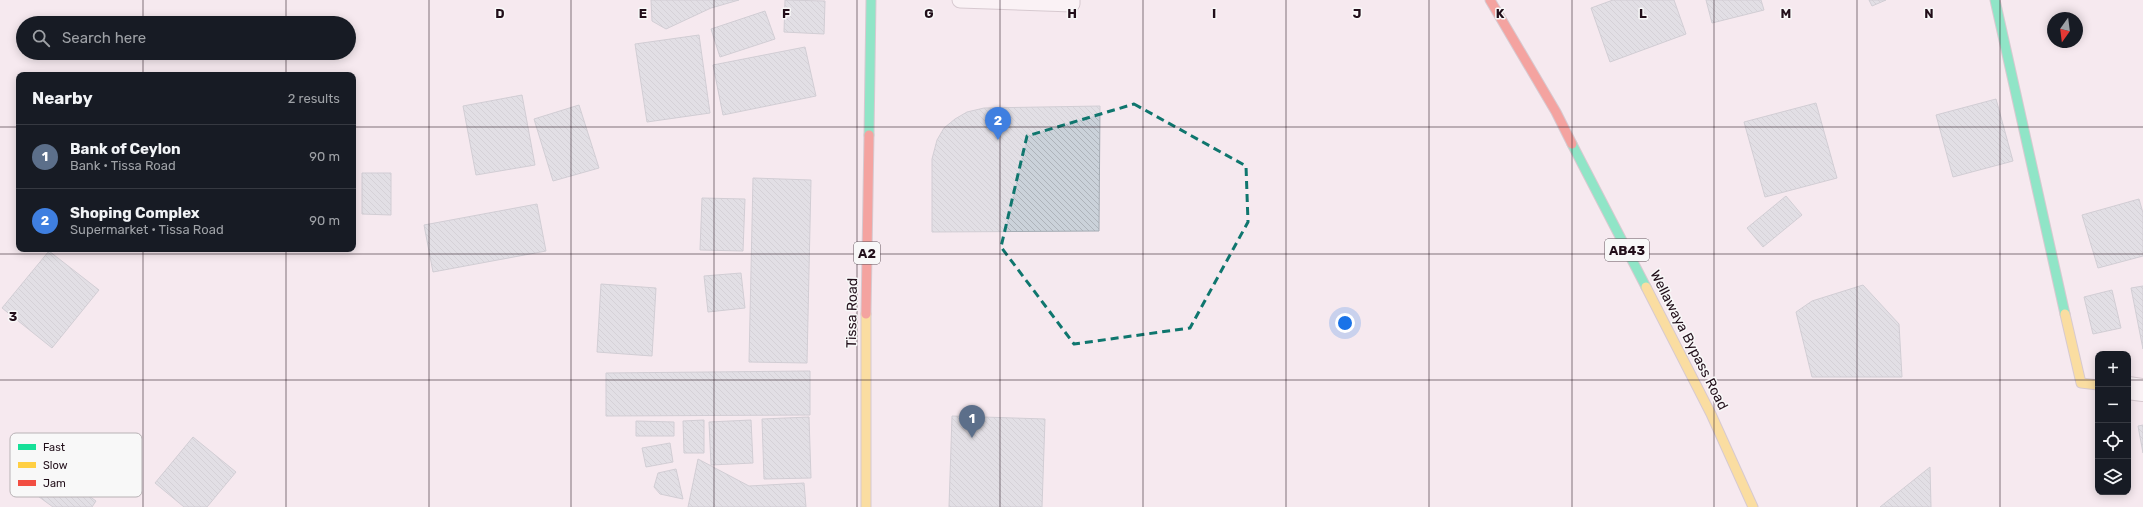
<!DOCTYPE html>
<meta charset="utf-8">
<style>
body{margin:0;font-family:Rubik,sans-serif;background:#242831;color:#f1f3f6}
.controls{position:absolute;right:12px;bottom:12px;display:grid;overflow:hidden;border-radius:8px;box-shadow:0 2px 10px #0003}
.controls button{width:36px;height:36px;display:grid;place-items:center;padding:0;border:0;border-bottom:1px solid #363941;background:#171b24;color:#f1f3f6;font:20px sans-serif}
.compass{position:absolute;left:2047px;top:12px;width:36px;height:36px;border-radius:50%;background:#171b24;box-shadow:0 2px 10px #0003;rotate:194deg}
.you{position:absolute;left:1345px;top:323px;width:14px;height:14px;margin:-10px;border:3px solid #fff;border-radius:50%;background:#1a73e8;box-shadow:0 0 0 6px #1a73e833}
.badge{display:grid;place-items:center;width:26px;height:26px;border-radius:50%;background:#7c3aed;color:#fff;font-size:13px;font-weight:700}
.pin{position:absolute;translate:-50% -33px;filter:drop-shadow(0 1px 2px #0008)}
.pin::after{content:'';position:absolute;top:21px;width:14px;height:12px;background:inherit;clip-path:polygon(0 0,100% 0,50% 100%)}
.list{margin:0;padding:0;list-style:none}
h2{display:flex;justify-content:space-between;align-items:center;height:52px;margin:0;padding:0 16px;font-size:17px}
h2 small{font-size:13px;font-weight:400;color:#9ea1a6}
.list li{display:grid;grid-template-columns:26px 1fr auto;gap:12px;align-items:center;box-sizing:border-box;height:64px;padding:0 16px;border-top:1px solid #363941}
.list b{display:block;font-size:15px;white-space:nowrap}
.list p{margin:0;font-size:13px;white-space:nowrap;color:#9ea1a6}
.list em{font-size:13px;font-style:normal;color:#9ea1a6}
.icon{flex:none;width:22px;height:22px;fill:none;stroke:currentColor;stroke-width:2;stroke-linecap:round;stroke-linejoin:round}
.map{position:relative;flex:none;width:2143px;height:507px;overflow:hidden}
.search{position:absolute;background:#171b24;box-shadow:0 2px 10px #0003;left:16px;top:16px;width:340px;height:44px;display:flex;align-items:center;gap:10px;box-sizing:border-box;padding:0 14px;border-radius:22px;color:#9ea1a6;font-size:15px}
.panel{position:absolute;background:#171b24;box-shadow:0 2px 10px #0003;left:16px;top:72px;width:340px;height:180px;border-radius:8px}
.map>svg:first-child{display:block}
</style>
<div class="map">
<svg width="2143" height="507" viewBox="0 0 2143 507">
<defs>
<pattern id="building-back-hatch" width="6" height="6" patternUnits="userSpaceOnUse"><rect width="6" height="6" fill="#cbd2da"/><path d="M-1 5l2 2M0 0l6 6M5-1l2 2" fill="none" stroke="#aeb3ba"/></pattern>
</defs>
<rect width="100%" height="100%" fill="#f5e9ef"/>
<g fill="url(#building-back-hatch)" stroke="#a5acb4">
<path d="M651,0h88l-28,8 -45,21 -14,-8z"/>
<path d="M785,0l40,1 -1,33 -40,-2z"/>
<path d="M1613,0h61l12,34 -76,28 -19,-54z"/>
<path d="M1706,0h55l3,10 -52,13z"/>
<path d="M1869,0h17l-14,6z"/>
<path d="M765,11l10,28 -55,18 -9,-28z"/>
<path d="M699,35l11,78 -63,9 -12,-78z"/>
<path d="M805,47l11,49 -93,19 -10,-50z"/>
<path d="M522,95l13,70 -59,10 -13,-69z"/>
<path d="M1996,99l17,62 -60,16 -17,-62z"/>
<path d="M1816,103l21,75 -72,19 -21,-75z"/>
<path d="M579,105l20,63 -46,13 -19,-62z"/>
<path d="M1100,106l-1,125 -167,1v-73l5,-19 7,-12 11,-9 12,-7 17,-4z"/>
<path d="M362,173h29v42l-29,-1z"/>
<path d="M753,178l58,2 -4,183 -58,-1z"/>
<path d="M1786,196l16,19 -39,32 -16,-19z"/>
<path d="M702,198l43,1 -2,52 -43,-1z"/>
<path d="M2139,199l4,14v43l-45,12 -16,-53z"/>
<path d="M537,204l9,47 -113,21 -9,-47z"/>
<path d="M49,251l50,39 -47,58 -50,-40z"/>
<path d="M741,273l4,35 -37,4 -4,-36z"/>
<path d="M601,284l55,4 -4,68 -55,-4z"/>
<path d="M1863,285l36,39 3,53h-90l-16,-65 16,-11z"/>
<path d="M2143,286v63l-12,-61z"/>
<path d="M2112,290l9,38 -28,6 -9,-37z"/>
<path d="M810,371v44l-204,1v-43z"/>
<path d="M952,416l93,3 -3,88h-93z"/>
<path d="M809,417l2,61 -47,1 -2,-60z"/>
<path d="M704,420v33h-20l-1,-32z"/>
<path d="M751,420l2,43 -42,2 -2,-43z"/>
<path d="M636,421l38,1v14h-38z"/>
<path d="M2143,425v28l-5,-27z"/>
<path d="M193,437l43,35 -29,35h-23l-29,-24z"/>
<path d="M670,443l3,19 -27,5 -4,-19z"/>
<path d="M698,459l51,27 55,-3 2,24h-118z"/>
<path d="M1930,467l1,40h-51z"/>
<path d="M676,469l7,30 -23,-5 -6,-7 4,-14z"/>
<path d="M53,470l43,31 -4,6h-39l-18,-13z"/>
</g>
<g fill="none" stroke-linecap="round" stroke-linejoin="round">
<g stroke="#b2a3ab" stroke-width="17">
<path id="lane" d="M960,0l112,4v-4"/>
</g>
<g stroke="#b2a3ab" stroke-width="24">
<path id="street" d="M2128,388l15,2"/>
</g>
<g stroke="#b2a3ab" stroke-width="11">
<g id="fast">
<path d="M1995,0l70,314"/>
<path d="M869,135l2,-135"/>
<path d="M1572,144l74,143"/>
</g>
</g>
<g stroke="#b2a3ab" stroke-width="11">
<g id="slow">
<path d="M1646,287l65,127 42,93"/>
<path d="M866,314v193"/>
<path d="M2065,314l16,69 17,2"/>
</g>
</g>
<g stroke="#b2a3ab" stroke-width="11">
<g id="jam">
<path d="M1490,0l66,112 16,32"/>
<path d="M866,314l3,-179"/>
</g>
</g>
<use href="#lane" stroke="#fefcfd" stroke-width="15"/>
<use href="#street" stroke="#fefcfd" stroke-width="22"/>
<use href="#fast" stroke="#16e098" stroke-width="9"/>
<use href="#slow" stroke="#ffcf43" stroke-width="9"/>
<use href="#jam" stroke="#f24e42" stroke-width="9"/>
</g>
<path d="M0 0H2143V507H0ZM1134,104l112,62 2,56 -58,106 -116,16 -73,-97 26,-111z" fill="#f5e9ef" fill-opacity=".55" fill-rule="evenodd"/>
<path fill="none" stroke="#0f766e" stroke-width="3" stroke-dasharray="8 5" stroke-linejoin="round" d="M1134,104l112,62 2,56 -58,106 -116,16 -73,-97 26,-111z"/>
<path fill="none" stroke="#220f1a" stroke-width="1" stroke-opacity="0.55" d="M143,0v23M286,0v23M429,0v507M571,0v507M714,0v507M857,0v507M1000,0v507M1143,0v507M1286,0v507M1429,0v507M1572,0v507M1714,0v507M1857,0v507M2000,0v507M143,53v22M286,53v22M0,127h19M353,127h1790M143,249v258M286,249v258M0,254h2143M0,380h2098M2128,380h15"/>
<g text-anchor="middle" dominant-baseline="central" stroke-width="3" stroke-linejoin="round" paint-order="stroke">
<g fill="#f8f8f8" stroke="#62555d" stroke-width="1">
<rect x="1605" y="239" width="44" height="22" rx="3"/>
<rect x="854" y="242" width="26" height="22" rx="3"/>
</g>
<g font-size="13" font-weight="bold" fill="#220f1a">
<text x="1627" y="250">AB43</text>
<text x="867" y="253">A2</text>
</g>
<g font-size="14" fill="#220f1a" stroke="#f8f8f8">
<text transform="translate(852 313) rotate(-89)">Tissa Road</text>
<text transform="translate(1689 340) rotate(63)">Wellawaya Bypass Road</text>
</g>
</g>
<rect x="10" y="433" width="132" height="64" rx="6" fill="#f8f8f8" stroke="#b8b2b5" stroke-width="1"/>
<rect x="18" y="444" width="18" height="6" fill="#16e098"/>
<rect x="18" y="462" width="18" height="6" fill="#ffcf43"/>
<rect x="18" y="480" width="18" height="6" fill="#f24e42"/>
<g font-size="11" fill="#220f1a">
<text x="43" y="451">Fast</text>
<text x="43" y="469">Slow</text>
<text x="43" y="487">Jam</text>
</g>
<g font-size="13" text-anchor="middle" font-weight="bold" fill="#220f1a" stroke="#f8f8f8" stroke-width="3" stroke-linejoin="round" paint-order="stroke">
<text x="500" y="18">D</text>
<text x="643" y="18">E</text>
<text x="786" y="18">F</text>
<text x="929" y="18">G</text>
<text x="1072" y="18">H</text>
<text x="1214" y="18">I</text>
<text x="1357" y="18">J</text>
<text x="1500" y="18">K</text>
<text x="1643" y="18">L</text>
<text x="1786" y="18">M</text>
<text x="1929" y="18">N</text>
<text x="13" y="321">3</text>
</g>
</svg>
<div class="controls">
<button>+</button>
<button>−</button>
<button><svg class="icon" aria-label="locate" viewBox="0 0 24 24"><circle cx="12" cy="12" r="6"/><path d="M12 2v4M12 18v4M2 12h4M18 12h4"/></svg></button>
<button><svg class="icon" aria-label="layers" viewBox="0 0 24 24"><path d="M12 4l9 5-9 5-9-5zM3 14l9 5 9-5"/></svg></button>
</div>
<svg class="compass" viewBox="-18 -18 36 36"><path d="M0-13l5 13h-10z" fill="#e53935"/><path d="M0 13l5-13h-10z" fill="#9ea1a6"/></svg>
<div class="you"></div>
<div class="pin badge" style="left:972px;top:438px;background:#5c6f8a">1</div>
<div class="pin badge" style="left:998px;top:140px;background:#3f7fe0">2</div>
<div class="search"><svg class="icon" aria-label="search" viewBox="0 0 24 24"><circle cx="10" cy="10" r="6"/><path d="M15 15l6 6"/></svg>Search here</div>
<section class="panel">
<h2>Nearby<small>2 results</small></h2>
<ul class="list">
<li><span class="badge" style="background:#5c6f8a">1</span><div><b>Bank of Ceylon</b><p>Bank · Tissa Road</p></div><em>90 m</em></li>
<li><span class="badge" style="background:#3f7fe0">2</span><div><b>Shoping Complex</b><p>Supermarket · Tissa Road</p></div><em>90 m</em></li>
</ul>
</section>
</div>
